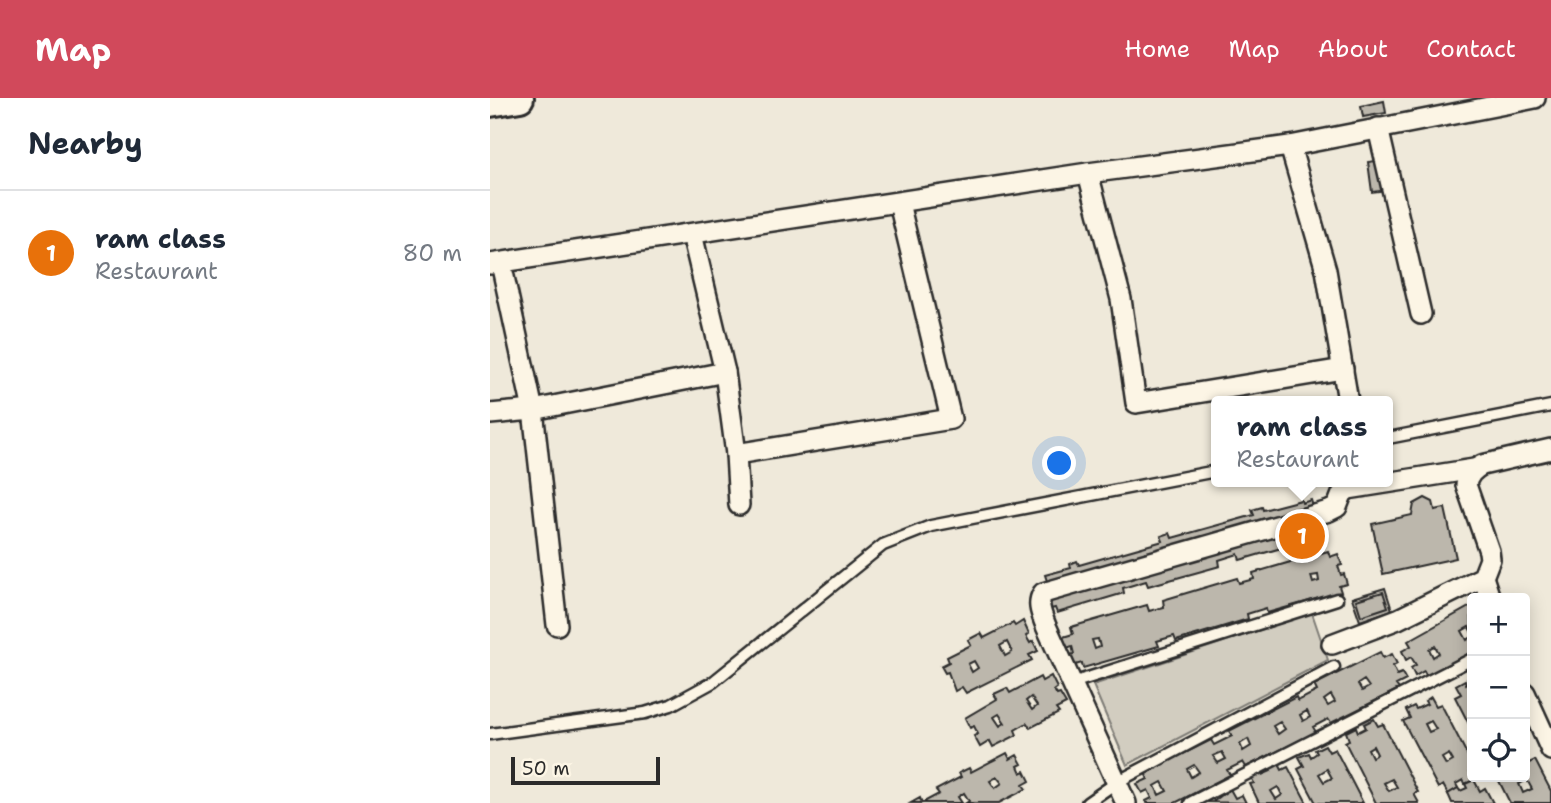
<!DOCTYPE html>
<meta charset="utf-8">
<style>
body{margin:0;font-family:"Shantell Sans",sans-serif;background:#f2f2f3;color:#1f2937}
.controls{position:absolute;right:21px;bottom:21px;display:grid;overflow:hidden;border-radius:7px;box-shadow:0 4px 18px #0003}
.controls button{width:63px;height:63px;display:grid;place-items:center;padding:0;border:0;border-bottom:2px solid #e0e1e3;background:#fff;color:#1f2937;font:35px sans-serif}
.scale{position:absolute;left:21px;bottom:18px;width:149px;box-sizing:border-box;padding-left:7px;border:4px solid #2b2b2b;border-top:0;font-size:19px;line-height:24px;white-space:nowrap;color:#2b2b2b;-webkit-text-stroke:5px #fcf5e5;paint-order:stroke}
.you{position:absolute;left:570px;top:366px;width:24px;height:24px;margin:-18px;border:5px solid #fff;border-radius:50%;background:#1a73e8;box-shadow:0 0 0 10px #1a73e833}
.badge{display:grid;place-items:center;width:46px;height:46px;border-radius:50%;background:#d1495b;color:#fff;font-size:23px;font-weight:700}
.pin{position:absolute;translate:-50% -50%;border:4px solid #fff;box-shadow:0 2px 7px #0006}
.popup{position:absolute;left:721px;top:298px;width:182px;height:91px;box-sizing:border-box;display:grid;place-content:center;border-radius:7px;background:#fff;filter:drop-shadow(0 2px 5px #0005);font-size:23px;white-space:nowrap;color:#747a83}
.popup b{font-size:26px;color:#1f2937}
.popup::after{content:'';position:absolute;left:50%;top:100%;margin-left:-14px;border:14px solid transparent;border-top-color:#fff}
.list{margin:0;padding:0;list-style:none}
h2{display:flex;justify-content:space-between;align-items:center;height:91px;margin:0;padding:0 28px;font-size:30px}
h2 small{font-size:23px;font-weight:400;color:#747a83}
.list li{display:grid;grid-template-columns:46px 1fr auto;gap:21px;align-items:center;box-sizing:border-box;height:126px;padding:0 28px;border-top:2px solid #e0e1e3}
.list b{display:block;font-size:26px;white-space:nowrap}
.list p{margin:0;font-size:23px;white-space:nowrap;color:#747a83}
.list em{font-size:23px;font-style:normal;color:#747a83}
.icon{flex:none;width:38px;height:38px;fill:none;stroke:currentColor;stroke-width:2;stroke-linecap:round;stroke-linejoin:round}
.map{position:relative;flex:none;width:1061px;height:705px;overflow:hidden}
header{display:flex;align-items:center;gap:42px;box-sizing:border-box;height:98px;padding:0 35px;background:#d1495b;color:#fff}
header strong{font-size:33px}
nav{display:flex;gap:38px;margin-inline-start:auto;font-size:24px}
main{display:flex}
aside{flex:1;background:#fff}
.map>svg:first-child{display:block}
</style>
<header>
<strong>Map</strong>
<nav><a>Home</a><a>Map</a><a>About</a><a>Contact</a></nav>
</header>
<main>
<aside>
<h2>Nearby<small></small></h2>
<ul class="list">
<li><span class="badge" style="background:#e8710a">1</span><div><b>ram class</b><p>Restaurant</p></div><em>80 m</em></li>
</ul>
</aside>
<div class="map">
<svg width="1061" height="705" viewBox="0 0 1061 705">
<rect width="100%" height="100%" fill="#efe9da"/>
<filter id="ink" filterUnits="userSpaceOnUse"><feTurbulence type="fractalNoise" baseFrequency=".0143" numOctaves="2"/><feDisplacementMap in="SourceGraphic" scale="14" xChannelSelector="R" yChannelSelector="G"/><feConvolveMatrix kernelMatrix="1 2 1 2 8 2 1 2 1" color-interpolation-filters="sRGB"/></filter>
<g filter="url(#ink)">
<path fill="#d2cdc0" stroke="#7e7c76" stroke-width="2" d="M822,515l16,47 -201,105 -34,-80z"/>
<g fill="#bcb7ac" stroke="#2b2b2b" stroke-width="2" fill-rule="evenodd">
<path d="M894,3l2,12 -23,4 -2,-11z"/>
<path d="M893,62l5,30 -16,2 -4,-30z"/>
<path d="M935,400l8,4 2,8 10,-2 11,50 -73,16 -11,-50 40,-9 2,-11z"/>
<path d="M811,402l1,3 9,-3 9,30 -9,3 1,6 -72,21 -2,-6 -19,6 1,6 -72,20 -2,-5 -23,7 1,5 -67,20 -2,-5 -8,2 -7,-27 7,-2 -2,-6 26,-7 -1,-4 7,-3 2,4 84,-24 -2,-5 9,-3 2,5 82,-23 -2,-5 10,-3 1,3z"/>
<path d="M838,453l2,6 8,-3 4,11 -4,1 3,9 3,-1 3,10 -8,2 2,6 -74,21 -1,-5 -19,6 1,5 -72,22 -2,-5 -17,5 2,5 -76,22 -1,-5 -10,3 -3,-11 5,-1 -2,-8 -5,2 -4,-11 10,-3 -2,-7 76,-22 2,6 15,-4 -1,-7 74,-22 2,5 15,-4 -1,-6zM828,477l1,6 -6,2 -2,-7zM608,541l2,8 -5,2 -3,-9z"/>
<path d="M895,490l7,22 -32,11 -8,-23z"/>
<path d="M893,494l5,15 -27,9 -5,-16z"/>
<path d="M981,508l1,27 -3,-6 -7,4 5,9 5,-3v18l-44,24 -4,-8 -9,5 -4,-8 5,-3 -5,-8 -5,3 -4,-9 9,-5 -3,-5zM945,548l4,7 -6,4 -4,-8z"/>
<path d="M533,523l6,13 -3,2 4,7 3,-2 5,10 -9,4 3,5 -66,33 -4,-6 -7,4 -7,-19 -3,1 -4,-7 8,-4 -2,-5 24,-12 -3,-5 13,-7 3,5 29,-15 2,3zM517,544l5,10 -7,4 -5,-10zM484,563l4,7 -6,4 -4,-8z"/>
<path d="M890,554l3,6 9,-4 5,10 -4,2 4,9 5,-2 4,7 -10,5 3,4 -68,34 -3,-4 -15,8 3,5 -70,35 -3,-5 -16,8 3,5 -55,28h-28l-1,-2 6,-3 -4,-8 -6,3 -5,-9 11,-5 -3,-6 66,-33 3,5 18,-9 -3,-5 67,-34 2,4 19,-10 -3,-6zM874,582l5,7 -7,4 -4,-7zM841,597l4,7 -7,4 -4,-6zM817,613l3,6 -7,4 -3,-6zM790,624l5,7 -7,5 -5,-8zM758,641l3,7 -8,5 -3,-7zM732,654l4,7 -8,4 -5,-7zM704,667l5,7 -8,5 -4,-8zM672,684l5,9 -8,4 -4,-9z"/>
<path d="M561,578l6,12 -3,2 3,5 3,-1 6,10 -10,5 3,4 -29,15 -3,-5 -12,7 2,5 -24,12 -3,-6 -10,6 -6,-11 4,-2 -4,-8 -4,2 -5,-10 32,-19 -3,-5 13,-6 3,5 30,-16 2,4zM541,599l6,9 -5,4 -6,-9zM509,616l6,9 -5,3 -6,-9z"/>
<path d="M975,582l1,4 6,-4v50l-17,-33 6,-3 -5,-9z"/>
<path d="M941,599l5,9 5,-2 31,60v4l-3,2 5,10 -9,4 -2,-4 -7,4 2,4 -10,6 -5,-9 -5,3 -35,-67 7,-3 -4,-8 8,-4 2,3 11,-5 -2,-3zM941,623l5,8 -7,3 -4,-8zM959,656l4,7 -7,4 -4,-7z"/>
<path d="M884,621l4,7 5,-2 35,68 -4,2 5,9h-43l-31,-61 4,-2 -3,-8 10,-5 2,5 8,-4 -2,-4zM883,648l4,8 -5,3 -4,-8zM902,681l5,8 -8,4 -5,-8z"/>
<path d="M835,647l4,7 6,-3 28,54h-47l-18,-34 6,-3 -5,-9 10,-4 2,4 6,-4 -2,-3zM837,671l5,9 -8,4 -5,-8z"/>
<path d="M517,655l3,6 7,-4 5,9 -4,2 3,7 4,-2 5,10 -7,4 3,4 -27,14h-33l3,-2 -5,-8 -6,4 4,6h-51l9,-5 2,5 17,-9 -3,-4 25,-13 -2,-4 10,-5 2,4zM507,679l5,6 -7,5 -5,-7z"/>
<path d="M1035,661l2,5 8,-4 16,31v12h-41l-11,-22 4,-2 -2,-2h24zM1037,682l5,9 -9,4 -4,-9z"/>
<path d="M788,664l4,8 6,-3 19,36h-48l-9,-19 4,-1 -4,-8 10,-4 2,4 9,-4 -3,-5zM788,689l4,8 -6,4 -5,-8z"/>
<path d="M984,682l6,11 5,-3 8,15h-41l-4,-9 10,-6 2,3 7,-3 -2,-4z"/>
<path d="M740,691l5,9 7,-3 4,8 -42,-1 8,-4 2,3z"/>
</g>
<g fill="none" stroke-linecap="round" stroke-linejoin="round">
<g stroke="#2b2b2b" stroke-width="15">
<g id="lane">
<path d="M898,340l163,-32"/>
<path d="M582,585l265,-84"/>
<path d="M0,636l155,-21 26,-8 42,-23 170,-137 48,-19 285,-55"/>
<path d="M597,705l30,-21 217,-115"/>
<path d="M700,705l282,-144"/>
</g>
</g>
<g stroke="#2b2b2b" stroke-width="24">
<g id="street">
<path d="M888,30l43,186"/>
<path d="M800,48l36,124 22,131"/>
<path d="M598,75l33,126 15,104 207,-34"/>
<path d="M202,136l33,138 11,82 3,51"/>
<path d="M11,165l32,147 24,215"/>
<path d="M0,166l598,-91 202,-27 245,-48"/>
<path d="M0,316l43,-4 192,-38"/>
<path d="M246,356l215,-35 -52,-216"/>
<path d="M993,479l7,21"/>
<path d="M842,546l66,-25 85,-42 7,-18 -1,-8 -23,-66c2,-10 7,-15 16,-20l69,-16"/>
<path d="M1035,595l26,57"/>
<path d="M636,705l-80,-177c-4,-11 -10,-22 -3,-33l286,-82 8,-4 5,-13 6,-5 126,-20"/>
</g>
</g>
<g stroke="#2b2b2b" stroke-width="32">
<path id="secondary" d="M0,5l30,-5"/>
</g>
<use href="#lane" stroke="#fcf5e5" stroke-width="10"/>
<use href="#street" stroke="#fcf5e5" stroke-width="19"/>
<use href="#secondary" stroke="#fcf5e5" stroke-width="26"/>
</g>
</g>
</svg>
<div class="controls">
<button>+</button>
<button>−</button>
<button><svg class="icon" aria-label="locate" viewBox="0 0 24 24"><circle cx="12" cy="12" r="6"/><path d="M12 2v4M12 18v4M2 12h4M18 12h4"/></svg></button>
</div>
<div class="scale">50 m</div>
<div class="you"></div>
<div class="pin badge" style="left:812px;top:438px;background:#e8710a">1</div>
<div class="popup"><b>ram class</b>Restaurant</div>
</div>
</main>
